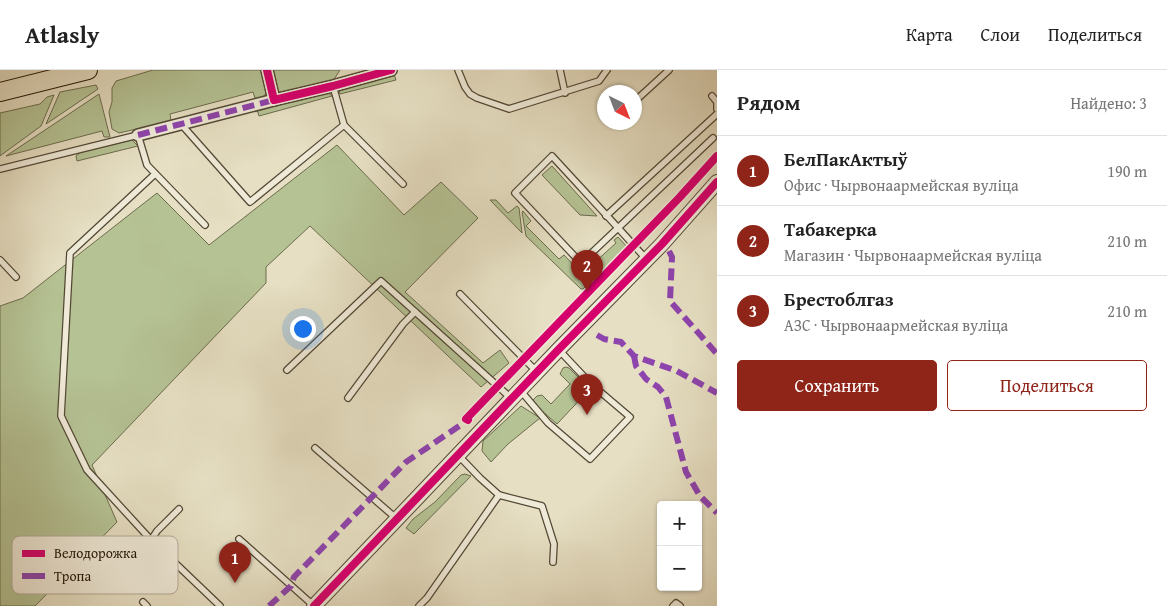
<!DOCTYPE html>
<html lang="ru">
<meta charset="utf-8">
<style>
body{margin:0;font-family:"Gentium Book Plus",serif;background:#f2f2f2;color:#222}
.controls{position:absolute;right:15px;bottom:15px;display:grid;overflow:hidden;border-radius:5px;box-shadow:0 1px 4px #0004}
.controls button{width:45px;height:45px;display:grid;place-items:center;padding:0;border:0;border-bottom:1px solid #e0e0e0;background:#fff;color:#222;font:25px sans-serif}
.compass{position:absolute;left:597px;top:15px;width:45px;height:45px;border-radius:50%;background:#fff;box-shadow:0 1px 4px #0004;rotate:138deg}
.you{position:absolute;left:302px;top:258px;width:18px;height:18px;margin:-12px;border:4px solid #fff;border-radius:50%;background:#1a73e8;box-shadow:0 0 0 8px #1a73e833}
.badge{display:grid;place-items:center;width:32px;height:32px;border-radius:50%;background:#8f2418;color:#fff;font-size:16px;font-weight:700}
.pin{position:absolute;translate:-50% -41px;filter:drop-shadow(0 1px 2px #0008)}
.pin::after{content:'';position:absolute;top:26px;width:18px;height:15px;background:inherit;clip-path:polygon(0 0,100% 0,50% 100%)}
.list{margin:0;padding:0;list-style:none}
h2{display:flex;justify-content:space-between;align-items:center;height:65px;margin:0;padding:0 20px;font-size:21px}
h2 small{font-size:16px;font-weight:400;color:#767676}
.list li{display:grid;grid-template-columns:32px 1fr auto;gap:15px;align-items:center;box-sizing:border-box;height:70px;padding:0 20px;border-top:1px solid #e0e0e0}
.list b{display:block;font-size:19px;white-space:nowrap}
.list p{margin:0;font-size:16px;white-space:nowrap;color:#767676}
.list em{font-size:16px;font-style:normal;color:#767676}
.actions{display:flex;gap:10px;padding:15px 20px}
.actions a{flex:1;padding:11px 0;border:1px solid #8f2418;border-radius:5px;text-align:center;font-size:18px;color:#8f2418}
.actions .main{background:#8f2418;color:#fff}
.map{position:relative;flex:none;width:717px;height:536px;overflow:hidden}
header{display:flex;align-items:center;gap:30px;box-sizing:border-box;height:70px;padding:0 25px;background:#fff;border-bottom:1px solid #e0e0e0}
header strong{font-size:24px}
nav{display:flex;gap:28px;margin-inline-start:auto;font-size:18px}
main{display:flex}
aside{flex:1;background:#fff}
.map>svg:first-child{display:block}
</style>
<header>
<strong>Atlasly</strong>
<nav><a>Карта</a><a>Слои</a><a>Поделиться</a></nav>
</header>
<main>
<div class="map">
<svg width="717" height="536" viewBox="0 0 717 536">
<rect width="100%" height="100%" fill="#e6dfc3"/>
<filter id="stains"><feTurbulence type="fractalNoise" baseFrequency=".004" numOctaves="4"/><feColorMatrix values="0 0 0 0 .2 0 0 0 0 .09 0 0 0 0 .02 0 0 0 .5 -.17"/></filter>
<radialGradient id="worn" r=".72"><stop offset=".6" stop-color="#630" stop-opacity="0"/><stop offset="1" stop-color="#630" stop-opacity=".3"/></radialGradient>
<g fill="#b5c294" stroke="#6c6c4d">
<path d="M153,0h109l5,22 -6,7 -6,-1 -2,-6 -83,22 1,7 -52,12 -7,-4 -3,-17 3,-10v-14l4,-7z"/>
<path d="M270,0h70l-7,11 -50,12c-11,-1 -11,-14 -13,-23z"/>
<path d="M394,4l2,6 -56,14 -1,-4z"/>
<path d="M96,15l2,4 -52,35 14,-32z"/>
<path d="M326,21l6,5 -73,20 -2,-6z"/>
<path d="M99,24l11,43h-6l-2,-6 -96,25z"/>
<path d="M54,25l-13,31 -41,30v-43l40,-9 7,-7z"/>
<path d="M132,70l6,6 -61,15 -1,-5 5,-4z"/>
<path d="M337,75l67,70 37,-33 37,36 -73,74 78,71 17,-13 9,13 -28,24 -171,-161 -44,41v16l-174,182 25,57 -82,84h-35v-300l23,-8 134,-105 52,52z"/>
<path d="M552,96l45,50 -17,-1 -38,-40z"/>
<path d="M490,130h6l12,13 9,-7 2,2 3,25z"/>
<path d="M523,141l8,10 -5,5 33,33 5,-4 18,19 34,-31 -2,-3 4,-3 10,11 -30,30h-4l-11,11h-2l-55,-53 -4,-24z"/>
<path d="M566,297l3,1 21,21 -33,35 -22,-19 -2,-5 4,-4 5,-1 9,9 19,-20 -10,-10 3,-6z"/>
<path d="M521,336l19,12 -32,26 -17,18 -9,-11 1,-10z"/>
<path d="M465,404l6,2 -57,58 -8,-6 7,-9 22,-17 26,-27z"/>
</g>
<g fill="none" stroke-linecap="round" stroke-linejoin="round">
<g stroke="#534835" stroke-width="8">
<g id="service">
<path d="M458,0l7,17 5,7 7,4 32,11 90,-28 8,-11"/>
<path d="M560,0l5,23"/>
<path d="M333,16l11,39 59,59"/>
<path d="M712,26l5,6v7"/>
<path d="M634,32l35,-32"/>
<path d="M181,54l69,78 94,-77"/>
<path d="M0,99l138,-34 9,30 58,60"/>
<path d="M155,104l-85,79 -9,163 26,54 64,70 69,66"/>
<path d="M606,146l111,-102"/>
<path d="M0,190l16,17"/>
<path d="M647,190c-31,-35 -63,-69 -95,-104l-37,37 66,70 132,-125"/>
<path d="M460,224l77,78"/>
<path d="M287,300l94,-89 131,118"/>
<path d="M520,320l28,33 42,36 40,-42 -40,-34 -31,-33"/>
<path d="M348,328l55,-74 12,-12"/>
<path d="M315,378l82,71"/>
<path d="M458,385l22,23 19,17 43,11 12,38 -1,18"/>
<path d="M239,469l75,67"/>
<path d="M151,470l6,-9 22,-22"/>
<path d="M143,532l4,4"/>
<path d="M419,536l8,-8 72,-103"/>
<path d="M673,536l3,-3 4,3"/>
</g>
</g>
<g stroke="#534835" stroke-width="14">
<g id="minor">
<path d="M267,0l7,30 59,-14 58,-16"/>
<path d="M138,65l136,-35"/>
</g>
</g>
<g stroke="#534835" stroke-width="16">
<path id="tertiary" d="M314,536l245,-257 103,-105 55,-62"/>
</g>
<g stroke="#221506" stroke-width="20">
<path id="primary" d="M0,22l88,-22"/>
</g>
<use href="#service" stroke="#efead8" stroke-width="5.5"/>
<use href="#minor" stroke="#efead8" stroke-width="11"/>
<use href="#tertiary" stroke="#efead8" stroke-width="14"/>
<use href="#primary" stroke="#e6dfc3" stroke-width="18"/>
<g stroke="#8e44ad" stroke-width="6" stroke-dasharray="12 6" stroke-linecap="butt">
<path d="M138,65l136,-35"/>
<path d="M669,181l3,6 -2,44 47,53"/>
<path d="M597,265l7,4 17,3 13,14 43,15 40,22"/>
<path d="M634,286l2,10 10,13 12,8 8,10 20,75 14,24 17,17"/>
<path d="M269,536l22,-20 3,-9 112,-115 62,-42"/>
</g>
<g stroke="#efead8" stroke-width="11">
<g id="cycleway">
<path d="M267,0l7,30 59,-14 58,-16"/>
<path d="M468,350l-2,-1 213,-221 38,-42"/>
<path d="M314,536l245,-257 103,-105 55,-62"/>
</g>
</g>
<use href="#cycleway" stroke="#d6006c" stroke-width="8"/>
</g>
<rect x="12" y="466" width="166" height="58" rx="8" fill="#efead8" stroke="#b2aa99" stroke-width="1"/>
<rect x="22" y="480" width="23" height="7" fill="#d6006c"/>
<rect x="22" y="503" width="23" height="6" fill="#8e44ad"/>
<g font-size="14" fill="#221506">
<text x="54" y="488">Велодорожка</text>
<text x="54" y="511">Тропа</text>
</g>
<rect width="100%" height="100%" filter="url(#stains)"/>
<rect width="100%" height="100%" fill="url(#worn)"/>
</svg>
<div class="controls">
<button>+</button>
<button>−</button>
</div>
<svg class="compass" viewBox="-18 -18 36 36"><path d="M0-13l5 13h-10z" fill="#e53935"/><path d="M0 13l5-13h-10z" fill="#767676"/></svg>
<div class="you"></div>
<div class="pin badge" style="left:235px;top:513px">1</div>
<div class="pin badge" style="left:587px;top:221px">2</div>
<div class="pin badge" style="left:587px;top:345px">3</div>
</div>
<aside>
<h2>Рядом<small>Найдено: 3</small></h2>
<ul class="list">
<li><span class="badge">1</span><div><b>БелПакАктыў</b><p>Офис · Чырвонаармейская вуліца</p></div><em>190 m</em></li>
<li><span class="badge">2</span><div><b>Табакерка</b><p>Магазин · Чырвонаармейская вуліца</p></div><em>210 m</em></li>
<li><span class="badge">3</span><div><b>Брестоблгаз</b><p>АЗС · Чырвонаармейская вуліца</p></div><em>210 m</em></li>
</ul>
<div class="actions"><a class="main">Сохранить</a><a>Поделиться</a></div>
</aside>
</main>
